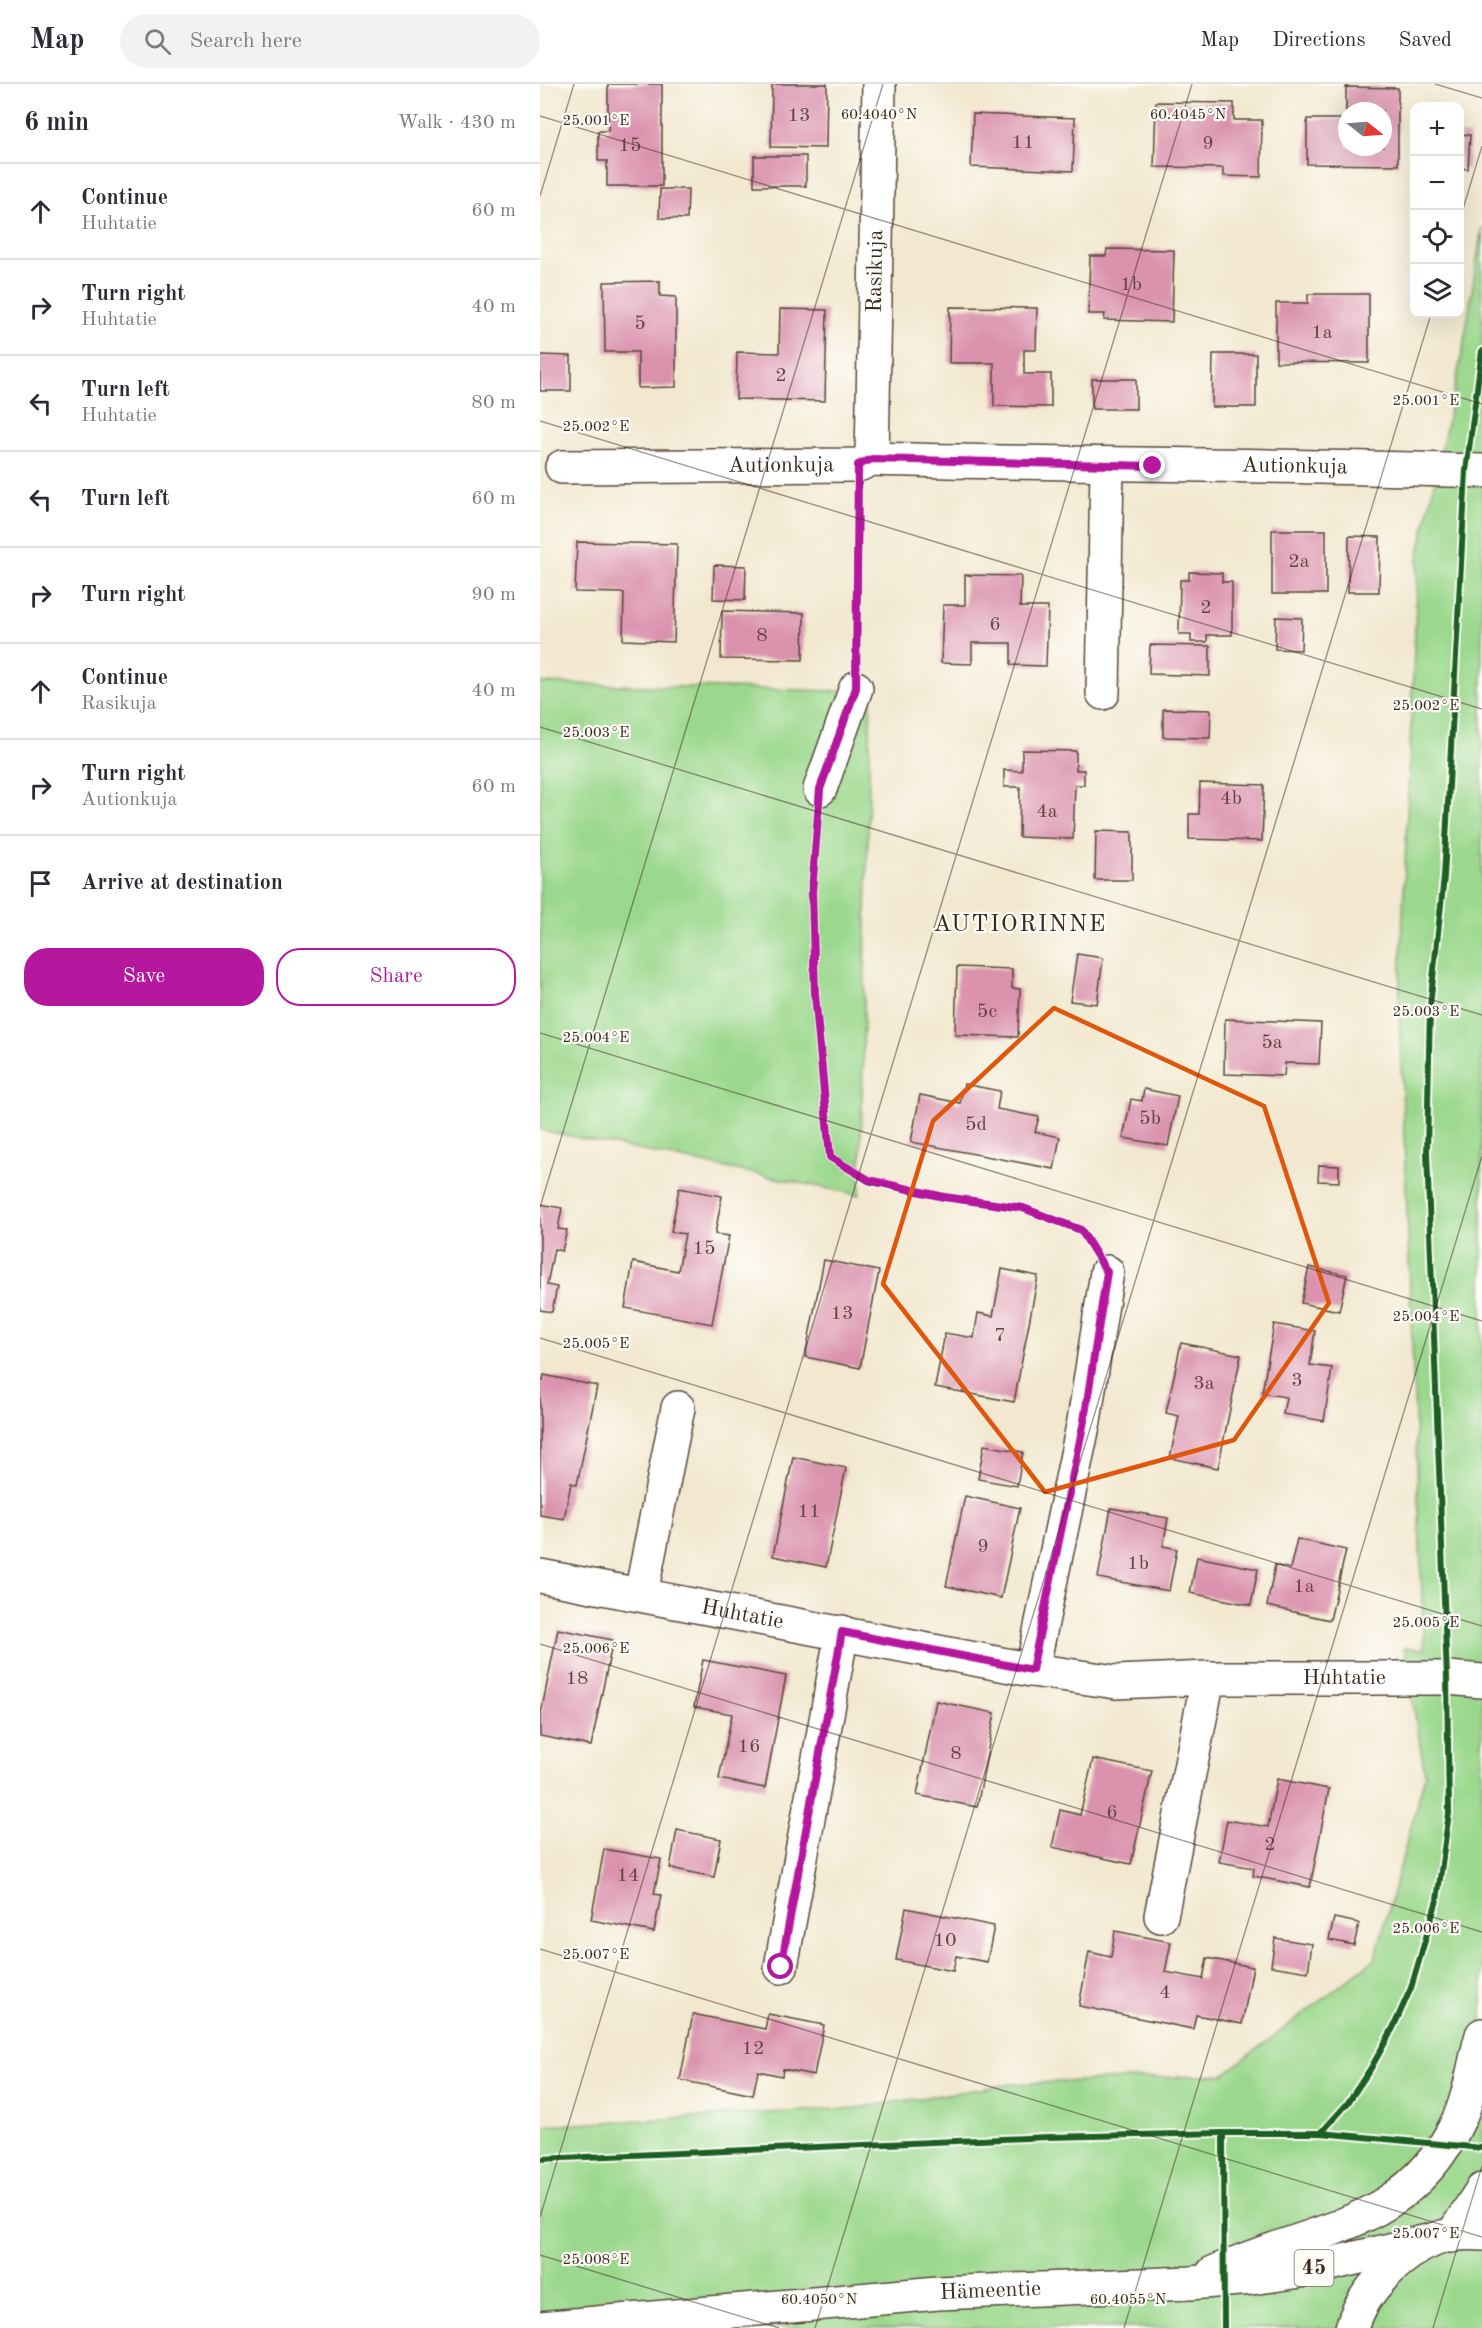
<!DOCTYPE html>
<meta charset="utf-8">
<style>
body{margin:0;font-family:"Old Standard TT",serif;background:#f2f2f3;color:#2b2b33}
.controls{position:absolute;right:18px;top:18px;display:grid;overflow:hidden;border-radius:12px;box-shadow:0 6px 24px #0002}
.controls button{width:54px;height:54px;display:grid;place-items:center;padding:0;border:0;border-bottom:2px solid #e1e1e2;background:#fff;color:#2b2b33;font:30px sans-serif}
.compass{position:absolute;left:798px;top:18px;width:54px;height:54px;border-radius:50%;background:#fff;box-shadow:0 6px 24px #0002;rotate:107deg}
.stop{position:absolute;width:18px;height:18px;margin:-14px;border:4px solid #b5179e;border-radius:50%;background:#fff}
.stop.end{background:#b5179e;border-color:#fff;box-shadow:0 2px 6px #0008}
.list{margin:0;padding:0;list-style:none}
h2{display:flex;justify-content:space-between;align-items:center;height:78px;margin:0;padding:0 24px;font-size:26px}
h2 small{font-size:20px;font-weight:400;color:#7c7c81}
.list li{display:grid;grid-template-columns:39px 1fr auto;gap:18px;align-items:center;box-sizing:border-box;height:96px;padding:0 24px;border-top:2px solid #e1e1e2}
.list b{display:block;font-size:22px;white-space:nowrap}
.list p{margin:0;font-size:20px;white-space:nowrap;color:#7c7c81}
.list em{font-size:20px;font-style:normal;color:#7c7c81}
.actions{display:flex;gap:12px;padding:18px 24px}
.actions a{flex:1;padding:14px 0;border:2px solid #b5179e;border-radius:24px;text-align:center;font-size:21px;color:#b5179e}
.actions .main{background:#b5179e;color:#fff}
.icon{flex:none;width:33px;height:33px;fill:none;stroke:currentColor;stroke-width:2;stroke-linecap:round;stroke-linejoin:round}
.map{position:relative;flex:none;width:942px;height:2244px;overflow:hidden}
header{display:flex;align-items:center;gap:36px;box-sizing:border-box;height:84px;padding:0 30px;background:#fff;border-bottom:2px solid #e1e1e2}
header strong{font-size:28px}
nav{display:flex;gap:33px;margin-inline-start:auto;font-size:21px}
.search{width:420px;height:54px;background:#f2f2f3;display:flex;align-items:center;gap:15px;box-sizing:border-box;padding:0 21px;border-radius:33px;color:#7c7c81;font-size:22px}
main{display:flex}
aside{flex:1;background:#fff}
.map>svg:first-child{display:block}
</style>
<header>
<strong>Map</strong>
<div class="search"><svg class="icon" aria-label="search" viewBox="0 0 24 24"><circle cx="10" cy="10" r="6"/><path d="M15 15l6 6"/></svg>Search here</div>
<nav><a>Map</a><a>Directions</a><a>Saved</a></nav>
</header>
<main>
<aside>
<h2>6 min<small>Walk · 430 m</small></h2>
<ul class="list">
<li><svg class="icon" aria-label="ahead" viewBox="0 0 24 24"><path d="M12 20V5M6 11l6-6 6 6"/></svg><div><b>Continue</b><p>Huhtatie</p></div><em>60 m</em></li>
<li><svg class="icon" aria-label="right" viewBox="0 0 24 24"><path d="M7 20v-9h11M14 6l5 5-5 5"/></svg><div><b>Turn right</b><p>Huhtatie</p></div><em>40 m</em></li>
<li><svg class="icon" aria-label="left" viewBox="0 0 24 24"><path d="M17 20v-9H6M10 6l-5 5 5 5"/></svg><div><b>Turn left</b><p>Huhtatie</p></div><em>80 m</em></li>
<li><svg class="icon" aria-label="left" viewBox="0 0 24 24"><path d="M17 20v-9H6M10 6l-5 5 5 5"/></svg><div><b>Turn left</b></div><em>60 m</em></li>
<li><svg class="icon" aria-label="right" viewBox="0 0 24 24"><path d="M7 20v-9h11M14 6l5 5-5 5"/></svg><div><b>Turn right</b></div><em>90 m</em></li>
<li><svg class="icon" aria-label="ahead" viewBox="0 0 24 24"><path d="M12 20V5M6 11l6-6 6 6"/></svg><div><b>Continue</b><p>Rasikuja</p></div><em>40 m</em></li>
<li><svg class="icon" aria-label="right" viewBox="0 0 24 24"><path d="M7 20v-9h11M14 6l5 5-5 5"/></svg><div><b>Turn right</b><p>Autionkuja</p></div><em>60 m</em></li>
<li><svg class="icon" aria-label="arrive" viewBox="0 0 24 24"><path d="M6 21V4h12l-3 4 3 4H6"/></svg><div><b>Arrive at destination</b></div></li>
</ul>
<div class="actions"><a class="main">Save</a><a>Share</a></div>
</aside>
<div class="map">
<svg width="942" height="2244" viewBox="0 0 942 2244">
<rect width="100%" height="100%" fill="#fdfcf7"/>
<filter id="ink" filterUnits="userSpaceOnUse"><feTurbulence type="fractalNoise" baseFrequency=".0167" numOctaves="2"/><feDisplacementMap in="SourceGraphic" scale="12" xChannelSelector="R" yChannelSelector="G"/><feConvolveMatrix kernelMatrix="1 2 1 2 8 2 1 2 1" color-interpolation-filters="sRGB"/></filter>
<filter id="wash" filterUnits="userSpaceOnUse"><feTurbulence type="fractalNoise" baseFrequency=".008" numOctaves="4" result="noise"/><feDisplacementMap in="SourceGraphic" scale="24" xChannelSelector="R" yChannelSelector="G"/><feGaussianBlur stdDeviation="1.35" result="paint"/><feColorMatrix in="noise" values="0 0 0 0 0 0 0 0 0 0 0 0 0 0 0 0 0 1.4 0 .05"/><feComposite in="paint" operator="in"/></filter>
<g filter="url(#wash)">
<rect width="100%" height="100%" fill="#f2e8cf"/>
<g fill="#9bd88d" stroke="#6b8156" stroke-width="1.5">
<path d="M942,143v2101h-942v-202l317,-18 155,-24 211,-9 152,-116 50,-184 -21,-127 20,1 -25,-642 19,-449 45,-209z"/>
<path d="M0,599l331,9 -11,503 -320,-65z"/>
</g>
<g id="blocks">
<g fill="#da92ad">
<path d="M68,0h54v102h-55v-25h-9v-30h10z"/>
<path d="M232,0h55l-1,64 -55,-1z"/>
<path d="M806,3l52,1v77l-91,-1v-45h40v28h36v-36h-37z"/>
<path d="M616,18l78,1v17h28l-1,57 -38,-1v-8l-69,-1z"/>
<path d="M433,30l102,4 -2,53 -102,-4z"/>
<path d="M920,50l10,1 -2,34 -8,-1z"/>
<rect x="214" y="72" width="52" height="30"/>
<path d="M120,105h28l-1,30 -28,-1z"/>
<path d="M567,165l67,1 -2,72 -68,-2 1,-6h-17l2,-58h16z"/>
<path d="M120,197v15l16,1v90l-38,1v-36h-33l-1,-70z"/>
<path d="M768,210h61v69l-93,-1v-59h32z"/>
<path d="M410,223l87,1 -1,42h-12v24h27v33l-57,-1v-43h-45z"/>
<path d="M240,225l47,1 -2,91 -89,-2 1,-47 42,1z"/>
<path d="M673,270h43v53h-44z"/>
<path d="M0,271l31,1v35h-31z"/>
<rect x="552" y="295" width="44" height="30"/>
<rect x="732" y="446" width="54" height="64"/>
<path d="M809,452l31,1 -1,55h-31z"/>
<path d="M37,458l100,2 -3,98 -51,-2 1,-47 -49,-1z"/>
<path d="M174,481l32,1 -1,34 -32,-1z"/>
<path d="M649,488l33,1v9h10v53h-25v7h-16v-8h-12l1,-54h9z"/>
<path d="M425,491l56,1 -1,31h28l-2,59 -35,-1v-22h-39v21l-31,-1 2,-58h22z"/>
<path d="M182,527l82,2 -1,47 -82,-1z"/>
<path d="M736,533l26,1 -1,32 -26,-1z"/>
<path d="M610,561l60,1v30l-61,-2z"/>
<path d="M623,625l48,1 -1,28 -47,-1z"/>
<path d="M482,666l54,1v19h8v15h-9l-2,54 -54,-2 1,-50h-16v-17l18,1z"/>
<path d="M660,699l64,2 -2,56 -73,-2v-25h10z"/>
<path d="M556,747l36,1v48h-37z"/>
<path d="M537,870l26,4 -6,46 -27,-3z"/>
<path d="M417,883l55,2v19l8,1 -2,48 -63,-2z"/>
<path d="M685,935l96,4 -2,41 -34,-1 -1,13 -60,-2z"/>
<path d="M424,1000l36,7 -3,18 42,8 -4,15 25,5 -6,32 -143,-27 9,-47 40,8z"/>
<path d="M604,1005l34,7 -10,50 -45,-8 8,-39 11,2z"/>
<path d="M779,1081l20,1v16l-21,-1z"/>
<path d="M139,1104l43,8 -7,38 14,2 -17,88 -87,-16 8,-46 45,9 7,-37 -14,-2z"/>
<path d="M0,1120l22,4 -4,21 9,1 -5,21 -8,-2 -7,36 10,2 -5,25 -12,-2z"/>
<path d="M284,1176l55,11 -19,97 -55,-11z"/>
<path d="M769,1183l38,8 -8,36 -38,-8z"/>
<path d="M462,1185l36,7 -24,126 -79,-15 10,-54 29,5 4,-25 15,3z"/>
<path d="M734,1240l41,7 -5,34 22,3 -8,53 -41,-7 3,-17 -24,-4z"/>
<path d="M641,1259l60,12 -23,113 -48,-10 9,-42 -13,-3z"/>
<path d="M4,1291l53,11 -20,99 -6,-2 -7,36 -24,-4v-135l3,1z"/>
<path d="M444,1361l39,7 -6,34 -39,-7z"/>
<path d="M253,1373l53,11 -20,99 -53,-11z"/>
<path d="M425,1412l55,12 -19,90 -55,-12z"/>
<path d="M571,1424l57,10 -5,28 14,3 -8,42 -71,-13z"/>
<path d="M757,1455l49,11 -16,70 -63,-14 8,-41 15,4z"/>
<path d="M657,1473l61,12 -7,36 -61,-12z"/>
<path d="M18,1545l55,11 -22,106 -51,-10v-18z"/>
<path d="M163,1576l83,16 -21,112 -46,-9 13,-65 -38,-7z"/>
<path d="M396,1617l59,12 -18,94 -60,-12z"/>
<path d="M553,1675l59,12 -21,93 -79,-17 8,-37 20,5z"/>
<path d="M737,1695l52,10 -19,98 -57,-11 1,-8 -35,-6 8,-42 41,7z"/>
<path d="M137,1746l44,9 -7,38 -44,-9z"/>
<path d="M64,1765l57,10 -7,35 7,1 -7,37 -63,-12z"/>
<path d="M366,1824l88,18 -7,36 -31,-6 -3,15 -57,-11z"/>
<path d="M794,1834l25,5 -5,22 -25,-5z"/>
<path d="M575,1847l56,11 -6,30 38,7 4,-21 46,9 -11,57 -46,-9 -3,14 -114,-23 10,-54 22,5z"/>
<path d="M735,1854l37,6 -4,28 -37,-6z"/>
<path d="M153,1930l72,15 3,-15 56,11 -10,50 -31,-6 -1,7 -24,-5 -5,24 -73,-15z"/>
</g>
</g>
</g>
<g filter="url(#ink)">
<use href="#blocks" fill-opacity="0" stroke="#564639" stroke-width="1.5"/>
<g fill="none" stroke-linecap="round" stroke-linejoin="round">
<g stroke="#564639" stroke-width="36">
<g id="minor">
<path id="s1" d="M332,375l7,-375"/>
<path id="s2" d="M22,383l296,-2 14,-6c203,6 407,5 610,12"/>
<path d="M563,609l4,-228"/>
<path d="M280,705l36,-101"/>
<path id="s3" d="M0,1492l492,94 84,12 92,-4h239l35,3"/>
<path d="M101,1510l37,-186"/>
<path d="M492,1586l52,-249 23,-149"/>
<path d="M621,1832l47,-238"/>
<path d="M241,1883l61,-335"/>
</g>
</g>
<g stroke="#564639" stroke-width="36">
<g id="major">
<path d="M912,2152l30,-46"/>
<path d="M673,2189c96,-45 196,-44 246,-154 12,-26 15,-57 23,-84"/>
<path id="s4" d="M0,2244l398,-35 252,-10 62,-5 49,-7 135,-32"/>
<path d="M812,2244c10,-37 48,-75 84,-89 13,-5 32,-6 46,-5"/>
</g>
</g>
<use href="#minor" stroke="#fff" stroke-width="33"/>
<use href="#major" stroke="#fff" stroke-width="33"/>
<g stroke="#fdfcf7" stroke-width="10">
<g id="cycleway">
<path d="M318,381l-2,223 -36,101 -8,103 3,102 15,163 39,24 75,16 79,11 58,22 26,42"/>
<path d="M683,2049l1,195"/>
<path d="M781,2049l26,-29 24,-36 22,-40 18,-40 26,-88 12,-87 -2,-135 -20,-525 3,-147 14,-129 22,-406 16,-120"/>
<path d="M0,2075l509,-22 174,-4h98l161,15"/>
</g>
</g>
<use href="#cycleway" stroke="#1b5e20" stroke-width="6"/>
</g>
</g>
<g fill="none" stroke-linecap="round" stroke-linejoin="round" filter="url(#ink)">
<path stroke="#b5179e" stroke-width="8" d="M241,1883l61,-335 190,38 52,-249 23,-149 -26,-42 -58,-22 -79,-11 -75,-17 -39,-23 -15,-163 -3,-102 8,-103 36,-101 2,-223 14,-6 281,7"/>
</g>
<path fill="none" stroke="#df570d" stroke-width="4.5" stroke-linejoin="round" d="M514,924l210,98 65,197 -95,137 -189,52 -162,-208 50,-163z"/>
<path fill="none" stroke="#3b2a1e" stroke-width="1.5" stroke-opacity="0.45" d="M895,0l47,14M0,32l942,288M0,112l34,-112M920,135l22,-73M0,337l942,288M0,643l942,288M0,949l942,288M0,1123l343,-1123M0,1254l942,288M0,1560l942,288M0,1865l942,288M0,2133l652,-2133M0,2171l239,73M275,2244l616,-2014M584,2244l358,-1172M893,2244l49,-162"/>
<g text-anchor="middle" dominant-baseline="central" stroke-width="4.5" stroke-linejoin="round" paint-order="stroke">
<g font-size="20" fill="#634442">
<text x="259" y="32">13</text>
<text x="483" y="59">11</text>
<text x="668" y="60">9</text>
<text x="90" y="62">15</text>
<text x="591" y="201">1b</text>
<text x="100" y="240">5</text>
<text x="782" y="249">1a</text>
<text x="241" y="292">2</text>
<text x="759" y="478">2a</text>
<text x="666" y="524">2</text>
<text x="455" y="541">6</text>
<text x="222" y="552">8</text>
<text x="691" y="715">4b</text>
<text x="507" y="728">4a</text>
<text x="447" y="928">5c</text>
<text x="732" y="959">5a</text>
<text x="610" y="1035">5b</text>
<text x="436" y="1041">5d</text>
<text x="164" y="1165">15</text>
<text x="302" y="1230">13</text>
<text x="460" y="1252">7</text>
<text x="757" y="1297">3</text>
<text x="664" y="1300">3a</text>
<text x="269" y="1428">11</text>
<text x="443" y="1463">9</text>
<text x="598" y="1480">1b</text>
<text x="764" y="1503">1a</text>
<text x="37" y="1595">18</text>
<text x="209" y="1663">16</text>
<text x="416" y="1670">8</text>
<text x="572" y="1729">6</text>
<text x="730" y="1761">2</text>
<text x="88" y="1792">14</text>
<text x="405" y="1857">10</text>
<text x="625" y="1909">4</text>
<text x="213" y="1965">12</text>
</g>
<rect fill="#fdfcf7" stroke="#75695f" stroke-width="1.5" x="754.5" y="2166" width="39" height="36" rx="4.5"/>
<g font-size="21" font-weight="bold" fill="#3b2a1e">
<text x="774" y="2184">45</text>
</g>
<g font-size="22" fill="#3b2a1e" stroke="#fdfcf7">
<text stroke="none"><textPath href="#s1" startOffset="188">Rasikuja</textPath></text>
<text stroke="none"><textPath href="#s2" startOffset="219">Autionkuja</textPath></text>
<text stroke="none"><textPath href="#s2" startOffset="734">Autionkuja</textPath></text>
<text stroke="none"><textPath href="#s3" startOffset="206">Huhtatie</textPath></text>
<text stroke="none"><textPath href="#s3" startOffset="814">Huhtatie</textPath></text>
<text stroke="none"><textPath href="#s4" startOffset="452">Hämeentie</textPath></text>
</g>
<g font-size="24" letter-spacing="1.5" fill="#3b2a1e" stroke="#fdfcf7">
<text x="480" y="841">AUTIORINNE</text>
</g>
</g>
<g font-size="15" text-anchor="middle" fill="#3b2a1e" stroke="#fdfcf7" stroke-width="4.5" stroke-linejoin="round" paint-order="stroke">
<text x="339" y="35">60.4040°N</text>
<text x="648" y="35">60.4045°N</text>
<text x="56" y="41">25.001°E</text>
<text x="886" y="321">25.001°E</text>
<text x="56" y="347">25.002°E</text>
<text x="886" y="626">25.002°E</text>
<text x="56" y="653">25.003°E</text>
<text x="886" y="932">25.003°E</text>
<text x="56" y="958">25.004°E</text>
<text x="886" y="1237">25.004°E</text>
<text x="56" y="1264">25.005°E</text>
<text x="886" y="1543">25.005°E</text>
<text x="56" y="1569">25.006°E</text>
<text x="886" y="1849">25.006°E</text>
<text x="56" y="1875">25.007°E</text>
<text x="886" y="2154">25.007°E</text>
<text x="56" y="2180">25.008°E</text>
<text x="279" y="2220">60.4050°N</text>
<text x="588" y="2220">60.4055°N</text>
</g>
</svg>
<div class="controls">
<button>+</button>
<button>−</button>
<button><svg class="icon" aria-label="locate" viewBox="0 0 24 24"><circle cx="12" cy="12" r="6"/><path d="M12 2v4M12 18v4M2 12h4M18 12h4"/></svg></button>
<button><svg class="icon" aria-label="layers" viewBox="0 0 24 24"><path d="M12 4l9 5-9 5-9-5zM3 14l9 5 9-5"/></svg></button>
</div>
<svg class="compass" viewBox="-18 -18 36 36"><path d="M0-13l5 13h-10z" fill="#e53935"/><path d="M0 13l5-13h-10z" fill="#7c7c81"/></svg>
<div class="stop" style="left:241px;top:1883px"></div>
<div class="stop end" style="left:613px;top:382px"></div>
</div>
</main>
